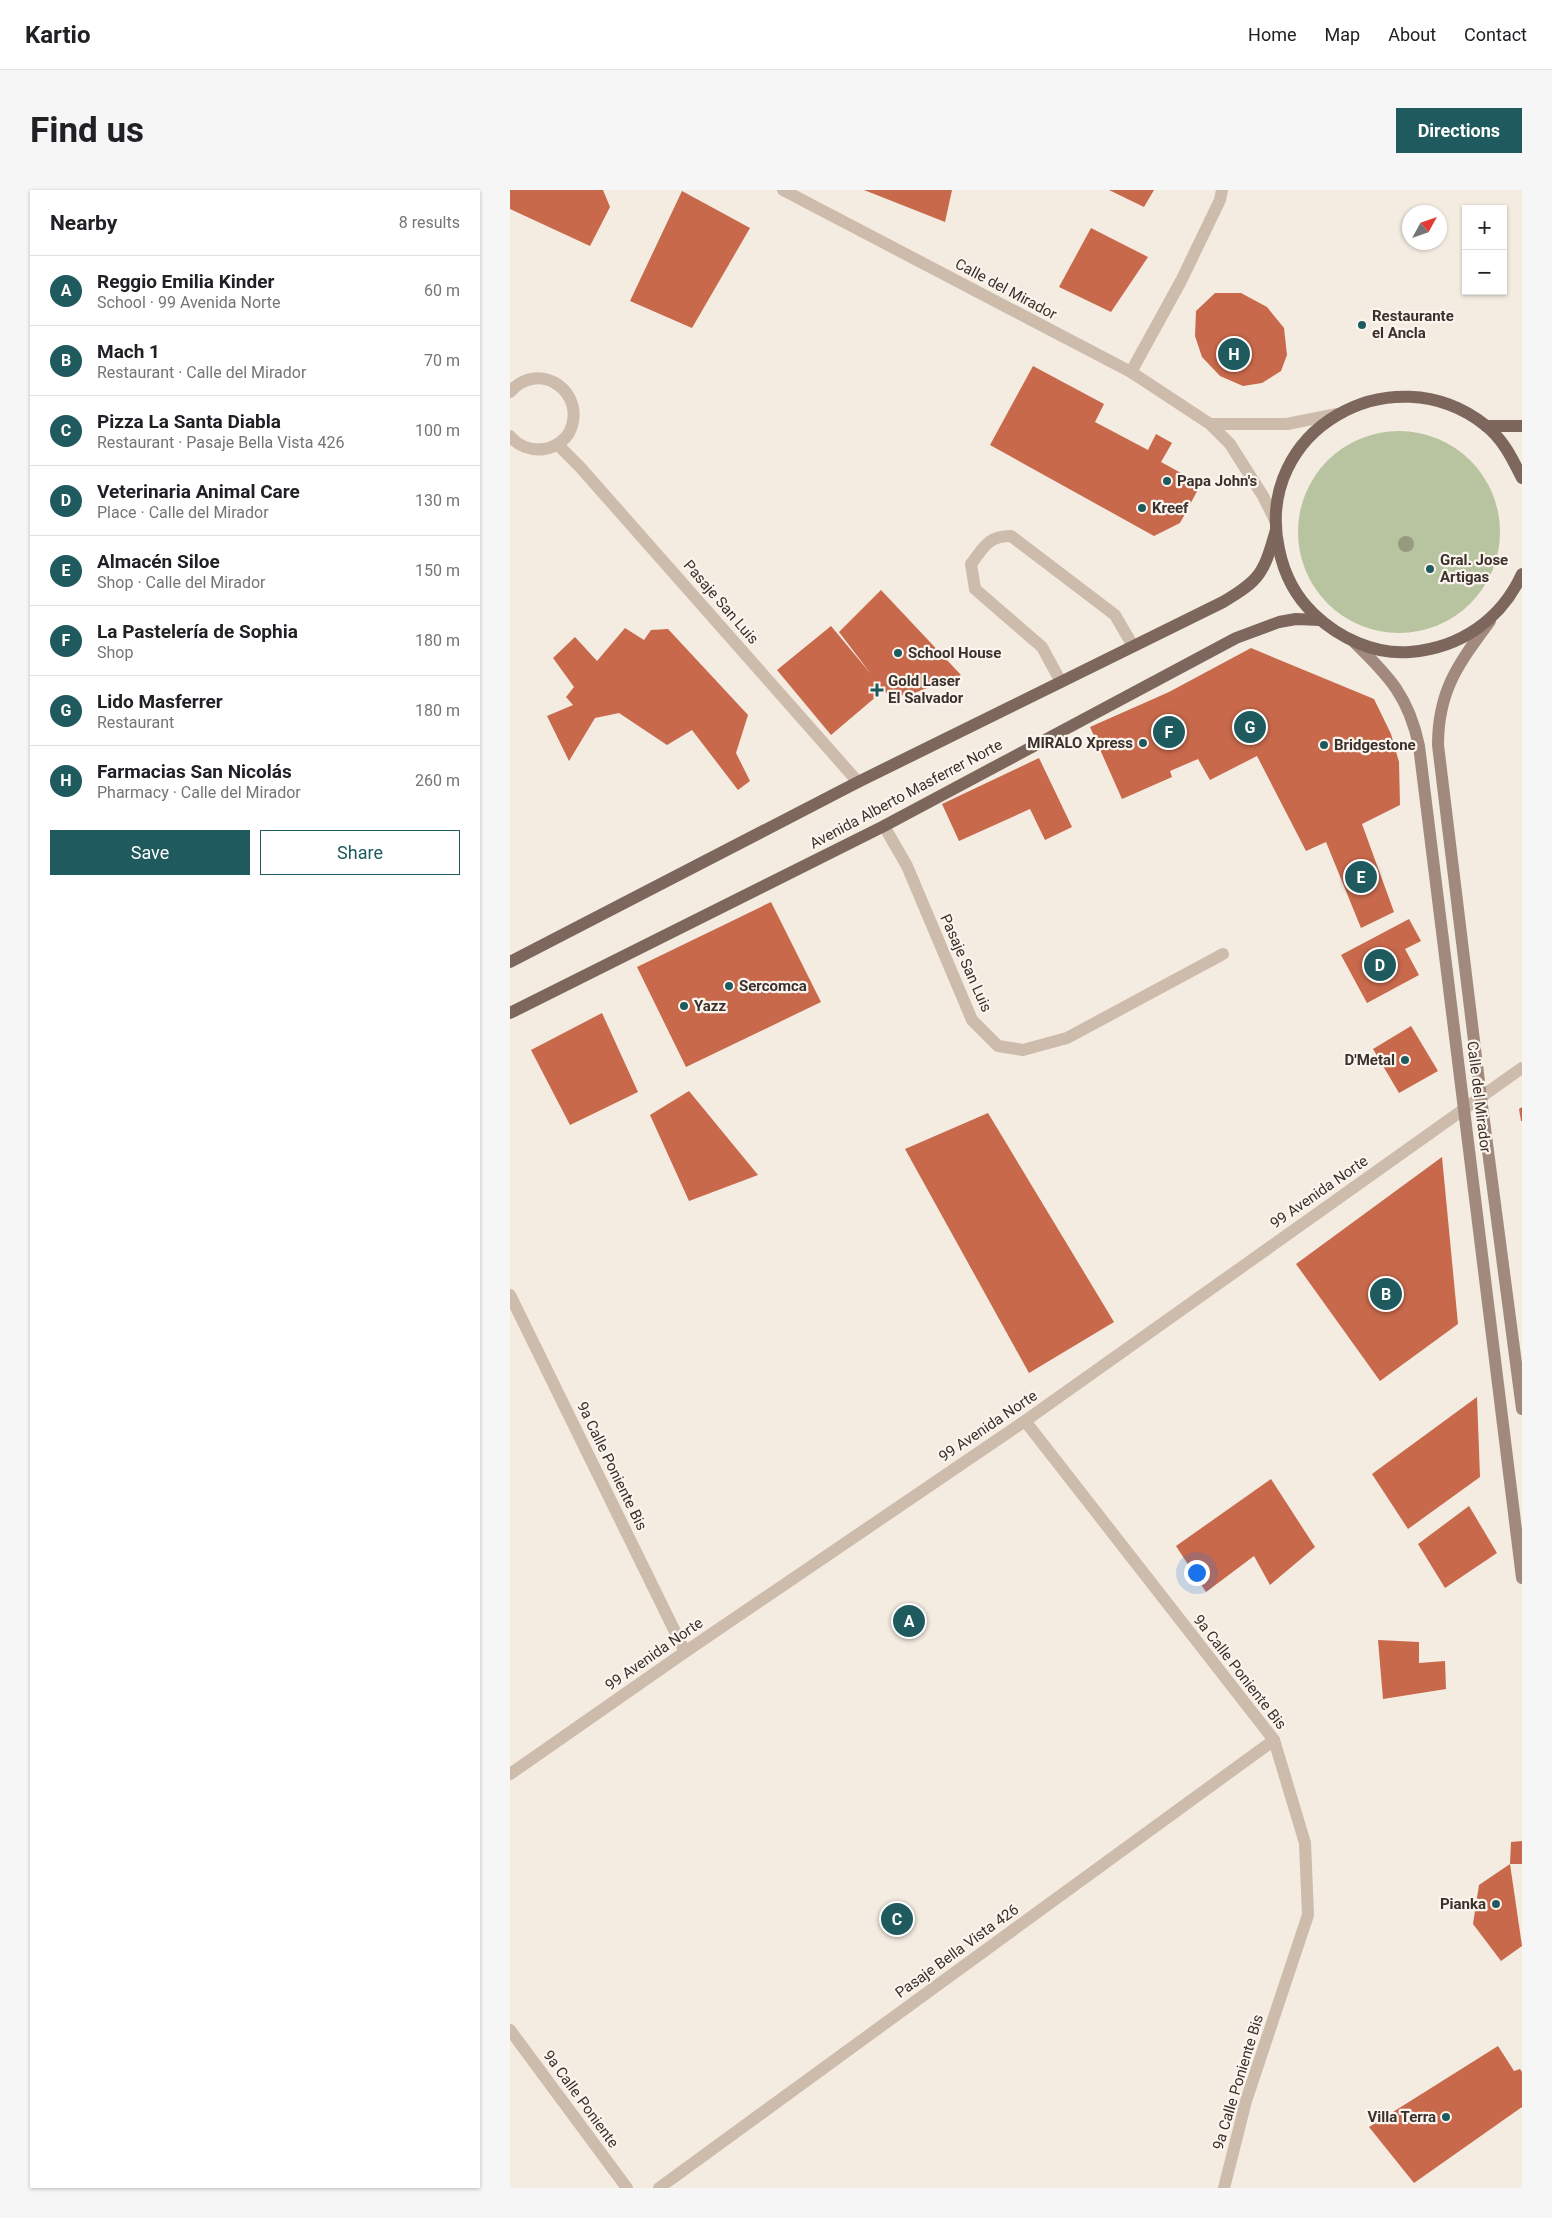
<!DOCTYPE html>
<meta charset="utf-8">
<style>
body{margin:0;font-family:Roboto,sans-serif;background:#f6f6f6;color:#202124}
.controls{position:absolute;right:15px;top:15px;display:grid;overflow:hidden;border-radius:0px;box-shadow:0 1px 4px #0004}
.controls button{width:45px;height:45px;display:grid;place-items:center;padding:0;border:0;border-bottom:1px solid #e0e0e0;background:#fff;color:#202124;font:25px sans-serif}
.compass{position:absolute;left:892px;top:15px;width:45px;height:45px;border-radius:50%;background:#fff;box-shadow:0 1px 4px #0004;rotate:50deg}
.you{position:absolute;left:686px;top:1382px;width:18px;height:18px;margin:-12px;border:4px solid #fff;border-radius:50%;background:#1a73e8;box-shadow:0 0 0 8px #1a73e833}
.badge{display:grid;place-items:center;width:32px;height:32px;border-radius:50%;background:#1f5a5e;color:#fff;font-size:16px;font-weight:700}
.pin{position:absolute;translate:-50% -50%;border:2px solid #fff;box-shadow:0 1px 5px #0006}
.list{margin:0;padding:0;list-style:none}
h2{display:flex;justify-content:space-between;align-items:center;height:65px;margin:0;padding:0 20px;font-size:21px}
h2 small{font-size:16px;font-weight:400;color:#757577}
.list li{display:grid;grid-template-columns:32px 1fr auto;gap:15px;align-items:center;box-sizing:border-box;height:70px;padding:0 20px;border-top:1px solid #e0e0e0}
.list b{display:block;font-size:19px;white-space:nowrap}
.list p{margin:0;font-size:16px;white-space:nowrap;color:#757577}
.list em{font-size:16px;font-style:normal;color:#757577}
.actions{display:flex;gap:10px;padding:15px 20px}
.actions a{flex:1;padding:11px 0;border:1px solid #1f5a5e;border-radius:0px;text-align:center;font-size:18px;color:#1f5a5e}
.actions .main{background:#1f5a5e;color:#fff}
.map{position:relative;flex:none;width:1012px;height:1998px;overflow:hidden;border-radius:0px}
header{display:flex;align-items:center;gap:30px;box-sizing:border-box;height:70px;padding:0 25px;background:#fff;border-bottom:1px solid #e0e0e0}
header strong{font-size:24px}
nav{display:flex;gap:28px;margin-inline-start:auto;font-size:18px}
.intro{display:flex;align-items:center;justify-content:space-between;box-sizing:border-box;height:120px;padding:0 30px}
h1{margin:0;font-size:35px}
.button{padding:12px 22px;border-radius:0px;background:#1f5a5e;color:#fff;font-size:18px;font-weight:700}
main{display:flex;gap:30px;padding:0 30px}
aside{flex:1;background:#fff;border-radius:0px;box-shadow:0 1px 4px #0004}
.map>svg:first-child{display:block}
</style>
<header>
<strong>Kartio</strong>
<nav><a>Home</a><a>Map</a><a>About</a><a>Contact</a></nav>
</header>
<div class="intro"><h1>Find us</h1><a class="button">Directions</a></div>
<main>
<aside>
<h2>Nearby<small>8 results</small></h2>
<ul class="list">
<li><span class="badge">A</span><div><b>Reggio Emilia Kinder</b><p>School · 99 Avenida Norte</p></div><em>60 m</em></li>
<li><span class="badge">B</span><div><b>Mach 1</b><p>Restaurant · Calle del Mirador</p></div><em>70 m</em></li>
<li><span class="badge">C</span><div><b>Pizza La Santa Diabla</b><p>Restaurant · Pasaje Bella Vista 426</p></div><em>100 m</em></li>
<li><span class="badge">D</span><div><b>Veterinaria Animal Care</b><p>Place · Calle del Mirador</p></div><em>130 m</em></li>
<li><span class="badge">E</span><div><b>Almacén Siloe</b><p>Shop · Calle del Mirador</p></div><em>150 m</em></li>
<li><span class="badge">F</span><div><b>La Pastelería de Sophia</b><p>Shop</p></div><em>180 m</em></li>
<li><span class="badge">G</span><div><b>Lido Masferrer</b><p>Restaurant</p></div><em>180 m</em></li>
<li><span class="badge">H</span><div><b>Farmacias San Nicolás</b><p>Pharmacy · Calle del Mirador</p></div><em>260 m</em></li>
</ul>
<div class="actions"><a class="main">Save</a><a>Share</a></div>
</aside>
<div class="map">
<svg width="1012" height="1998" viewBox="0 0 1012 1998">
<rect width="100%" height="100%" fill="#f4ebe1"/>
<circle fill="#b8c4a0" cx="889" cy="342" r="101"/>
<g fill="#c8694b">
<path d="M0,0h93l7,17 -20,39 -80,-37z"/>
<path d="M354,0h88l-7,32z"/>
<path d="M599,0h45l-10,17z"/>
<path d="M172,1l68,37 -58,100 -62,-27z"/>
<path d="M581,38l57,29 -37,55 -52,-25z"/>
<path d="M705,103h26l26,14 17,21 3,27 -6,16 -19,12 -19,3 -23,-10 -18,-19 -7,-21 1,-25z"/>
<path d="M523,176l71,38 -9,18 53,28 8,-16 16,9 -11,19 40,22 -21,39 -26,13 -164,-91z"/>
<path d="M371,400l80,85 -49,19 -23,3 -5,-7 -53,45 -54,-65 54,-44 40,48 -32,-42z"/>
<path d="M115,438l19,12 7,-10 17,-1 80,86 -12,38 14,28 -12,9 -46,-60 -25,15 -48,-32 -24,5 -26,43 -22,-45 26,-11 -7,-8 8,-10 -21,-29 22,-21 22,24z"/>
<path d="M741,458l123,51 17,35 8,28 1,43 -38,19 32,88 -33,16 -35,-86 -20,9 -49,-95 -47,24 -12,-21 -28,12 2,6 -50,22 -32,-72 79,-35z"/>
<path d="M529,568l33,69 -27,13 -15,-31 -71,32 -17,-37z"/>
<path d="M261,712l50,100 -135,65 -49,-100z"/>
<path d="M899,729l12,22 -16,8 14,26 -52,28 -26,-48z"/>
<path d="M92,823l36,79 -68,33 -39,-75z"/>
<path d="M901,836l27,45 -39,22 -26,-44z"/>
<path d="M179,901l69,84 -69,26 -39,-86z"/>
<path d="M1012,917v14h-1l-2,-12z"/>
<path d="M478,923l126,209 -85,51 -124,-224z"/>
<path d="M932,967l16,167 -78,57 -84,-117z"/>
<path d="M967,1207l3,80 -72,52 -36,-55z"/>
<path d="M761,1289l44,68 -45,38 -16,-29 -48,36 -30,-46z"/>
<path d="M959,1316l28,47 -52,35 -27,-44z"/>
<path d="M868,1450l41,2v21l26,-2 1,28 -63,10z"/>
<path d="M1012,1651v23h-12l1,-22z"/>
<path d="M1000,1674l12,82 -21,15 -28,-37 6,-39z"/>
<path d="M988,1856l16,25 6,-2 2,3v35l-108,76 -45,-56z"/>
</g>
<g fill="none" stroke-linecap="round" stroke-linejoin="round">
<path stroke="#cdbbac" stroke-width="12" d="M551,492l-19,-35 -67,-58 -4,-25c13,-17 17,-28 40,-28l104,79 18,31"/>
<g stroke="#cdbbac" stroke-width="12">
<path d="M621,182l50,-91 39,-81 2,-10"/>
<path d="M0,202c29,-34 79,1 59,41 -5,8 -15,15 -25,16 -13,2 -26,-3 -34,-13"/>
<path d="M48,255l22,22 278,315"/>
<path d="M374,636l23,40 65,154 26,26 25,4 44,-12 156,-84"/>
<path d="M0,1105l175,357"/>
<path d="M515,1231l249,319 31,103 3,72 -62,186 -22,87"/>
<path d="M0,1584l175,-122 340,-231 497,-353"/>
<path d="M0,1840l117,158"/>
<path d="M149,1998l615,-448"/>
</g>
<g stroke="#cdbbac" stroke-width="12">
<path d="M273,0l348,182 79,52 20,20 33,52 13,26"/>
<path d="M700,234h77l50,-10"/>
</g>
<g stroke="#a18a7d" stroke-width="12">
<path d="M980,431c-31,42 -52,69 -52,124l43,353 41,311"/>
<path d="M844,452c35,34 55,55 65,104l103,832"/>
</g>
<g stroke="#7d675c" stroke-width="12">
<path d="M976,236h36"/>
<path d="M1012,288c-10,-20 -19,-39 -37,-53 -93,-73 -232,5 -206,124 5,25 17,48 35,65 25,24 61,41 96,38 50,-4 91,-32 112,-78"/>
<path d="M0,772l348,-180 365,-180c38,-22 41,-30 53,-72"/>
<path d="M0,823l374,-187 352,-188 43,-16 17,-3 24,1"/>
</g>
</g>
<circle fill="#969b7f" cx="896" cy="354" r="8"/>
<g fill="#1f5a5e" stroke="#fbf5ee" stroke-width="2">
<circle cx="852" cy="135" r="5"/>
<circle cx="657" cy="291" r="5"/>
<circle cx="632" cy="318" r="5"/>
<circle cx="920" cy="379" r="5"/>
<circle cx="388" cy="463" r="5"/>
<path d="M364.5 492.5h5v5h5v5h-5v5h-5v-5h-5v-5h5z"/>
<circle cx="633" cy="553" r="5"/>
<circle cx="814" cy="555" r="5"/>
<circle cx="219" cy="796" r="5"/>
<circle cx="174" cy="816" r="5"/>
<circle cx="895" cy="870" r="5"/>
<circle cx="986" cy="1714" r="5"/>
<circle cx="936" cy="1927" r="5"/>
</g>
<g text-anchor="middle" dominant-baseline="central" stroke-width="4.5" stroke-linejoin="round" paint-order="stroke">
<g font-size="15" fill="#3b302b" stroke="#fbf5ee">
<text transform="translate(496 99) rotate(28)">Calle del Mirador</text>
<text transform="translate(211 412) rotate(49)">Pasaje San Luis</text>
<text transform="translate(396 604) rotate(-28)">Avenida Alberto Masferrer Norte</text>
<text transform="translate(456 773) rotate(66)">Pasaje San Luis</text>
<text transform="translate(969 907) rotate(83)">Calle del Mirador</text>
<text transform="translate(809 1002) rotate(-35)">99 Avenida Norte</text>
<text transform="translate(478 1236) rotate(-34)">99 Avenida Norte</text>
<text transform="translate(102 1276) rotate(64)">9a Calle Poniente Bis</text>
<text transform="translate(144 1464) rotate(-35)">99 Avenida Norte</text>
<text transform="translate(730 1482) rotate(52)">9a Calle Poniente Bis</text>
<text transform="translate(447 1761) rotate(-36)">Pasaje Bella Vista 426</text>
<text transform="translate(728 1892) rotate(-73)">9a Calle Poniente Bis</text>
<text transform="translate(71 1909) rotate(54)">9a Calle Poniente</text>
</g>
<g font-size="15" font-weight="bold" fill="#3b302b" stroke="#fbf5ee" text-anchor="start">
<text x="862" y="126">Restaurante<tspan x="862" dy="17">el Ancla</tspan></text>
<text x="667" y="291">Papa John's</text>
<text x="642" y="318">Kreef</text>
<text x="930" y="370">Gral. Jose<tspan x="930" dy="17">Artigas</tspan></text>
<text x="398" y="463">School House</text>
<text x="378" y="491">Gold Laser<tspan x="378" dy="17">El Salvador</tspan></text>
<text x="623" y="553" text-anchor="end">MIRALO Xpress</text>
<text x="824" y="555">Bridgestone</text>
<text x="229" y="796">Sercomca</text>
<text x="184" y="816">Yazz</text>
<text x="885" y="870" text-anchor="end">D'Metal</text>
<text x="976" y="1714" text-anchor="end">Pianka</text>
<text x="926" y="1927" text-anchor="end">Villa Terra</text>
</g>
</g>
</svg>
<div class="controls">
<button>+</button>
<button>−</button>
</div>
<svg class="compass" viewBox="-18 -18 36 36"><path d="M0-13l5 13h-10z" fill="#e53935"/><path d="M0 13l5-13h-10z" fill="#757577"/></svg>
<div class="you"></div>
<div class="pin badge" style="left:399px;top:1431px">A</div>
<div class="pin badge" style="left:876px;top:1104px">B</div>
<div class="pin badge" style="left:387px;top:1729px">C</div>
<div class="pin badge" style="left:870px;top:775px">D</div>
<div class="pin badge" style="left:851px;top:687px">E</div>
<div class="pin badge" style="left:659px;top:542px">F</div>
<div class="pin badge" style="left:740px;top:537px">G</div>
<div class="pin badge" style="left:724px;top:164px">H</div>
</div>
</main>
